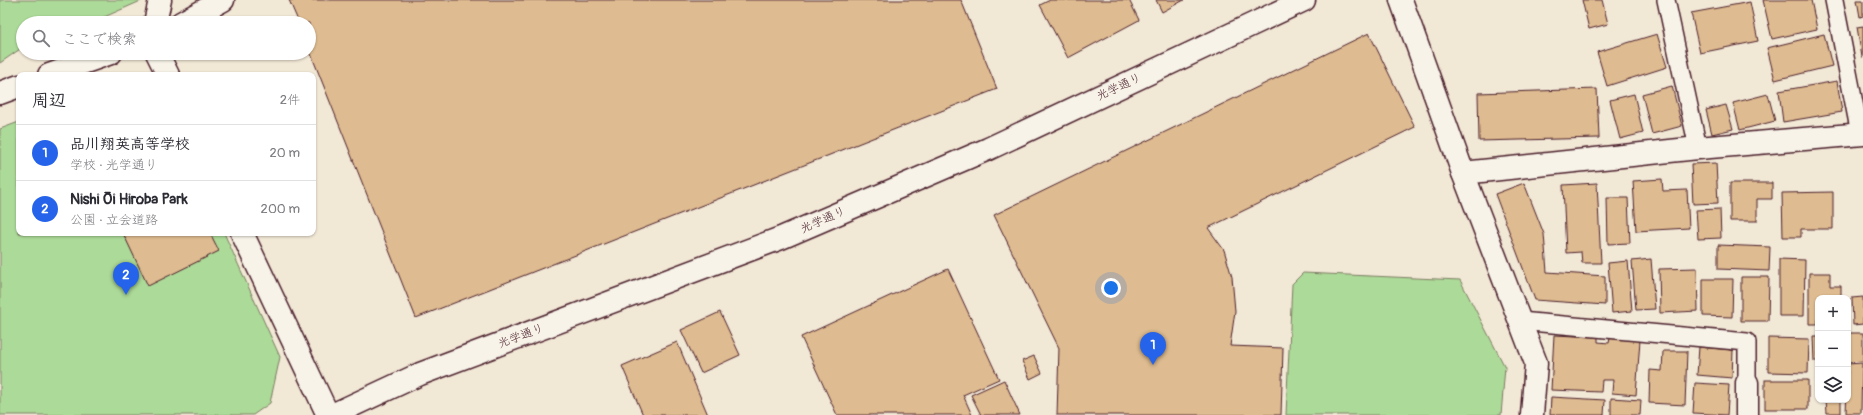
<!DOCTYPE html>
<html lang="ja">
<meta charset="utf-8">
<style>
body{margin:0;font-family:Pangolin,"Klee One",sans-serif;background:#f2f2f3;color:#2b2b33}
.controls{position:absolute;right:12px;bottom:12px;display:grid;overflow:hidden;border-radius:8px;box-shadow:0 1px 3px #0004}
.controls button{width:36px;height:36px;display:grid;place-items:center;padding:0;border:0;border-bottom:1px solid #e1e1e2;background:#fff;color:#2b2b33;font:20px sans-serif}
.you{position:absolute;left:1111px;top:288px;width:14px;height:14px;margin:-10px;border:3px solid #fff;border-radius:50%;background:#1a73e8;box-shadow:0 0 0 6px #1a73e833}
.badge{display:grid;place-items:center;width:26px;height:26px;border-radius:50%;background:#2563eb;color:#fff;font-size:13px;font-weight:700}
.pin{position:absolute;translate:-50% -33px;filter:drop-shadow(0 1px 2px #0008)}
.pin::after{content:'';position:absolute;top:21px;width:14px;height:12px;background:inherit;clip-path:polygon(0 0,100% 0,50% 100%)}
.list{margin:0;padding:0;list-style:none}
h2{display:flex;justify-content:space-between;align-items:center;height:52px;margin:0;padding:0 16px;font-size:17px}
h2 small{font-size:13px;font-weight:400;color:#7c7c81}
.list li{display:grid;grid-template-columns:26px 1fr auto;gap:12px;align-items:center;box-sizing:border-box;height:56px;padding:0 16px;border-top:1px solid #e1e1e2}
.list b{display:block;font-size:15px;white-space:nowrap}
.list p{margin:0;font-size:13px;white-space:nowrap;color:#7c7c81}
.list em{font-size:13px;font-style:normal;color:#7c7c81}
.icon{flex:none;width:22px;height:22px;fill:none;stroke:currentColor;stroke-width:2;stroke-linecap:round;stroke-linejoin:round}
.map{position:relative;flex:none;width:1863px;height:415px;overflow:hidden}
.search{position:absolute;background:#fff;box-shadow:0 1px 3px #0004;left:16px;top:16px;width:300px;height:44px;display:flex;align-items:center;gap:10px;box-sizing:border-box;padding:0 14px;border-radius:22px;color:#7c7c81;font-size:15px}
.panel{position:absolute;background:#fff;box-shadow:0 1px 3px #0004;left:16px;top:72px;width:300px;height:164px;border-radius:8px}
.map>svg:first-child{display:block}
</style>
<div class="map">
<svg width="1863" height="415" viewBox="0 0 1863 415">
<rect width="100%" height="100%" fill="#f2e8d6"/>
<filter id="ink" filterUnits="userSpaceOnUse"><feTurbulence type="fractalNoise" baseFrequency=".025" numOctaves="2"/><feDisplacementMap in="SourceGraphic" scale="8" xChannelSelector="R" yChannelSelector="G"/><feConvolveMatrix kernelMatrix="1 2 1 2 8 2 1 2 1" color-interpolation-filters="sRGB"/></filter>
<g filter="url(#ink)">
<g fill="#acda98" stroke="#7b7c62">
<path d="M0,0h143l-41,18 -2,5h-77v24l-23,16z"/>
<path d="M19,122v111h205l56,124 -10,46 -17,12h-253v-286z"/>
<path d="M1303,273l157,7 45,87 -4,48h-215l6,-131z"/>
</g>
<g fill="#debb90" stroke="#4a1f2b">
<path d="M289,0h672l36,89 -581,229 -107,-269v-26h-10z"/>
<path d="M1050,0h79l10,20 -71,38 -28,-53z"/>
<path d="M1156,0h28l-22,12z"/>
<path d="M1582,0h20l6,24 -19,5z"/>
<path d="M1763,0h48l6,29 -45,10z"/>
<path d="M1857,0h6v16l-3,1z"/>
<path d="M1750,2l8,39 -58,12 -9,-40z"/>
<path d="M1863,26v31h-1l-5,-30z"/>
<path d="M1369,33l46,94 -207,101 16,22 8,27 3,34 -5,35 53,2 -2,67h-224l2,-67 -65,-133z"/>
<path d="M1657,34l10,33 -60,19 -10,-34z"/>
<path d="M1824,34l8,32 -57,14 -8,-32z"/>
<path d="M1837,81l5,31 -59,10 -4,-31z"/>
<path d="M1672,86l10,40 -30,8 -10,-40z"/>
<path d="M1597,89l2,49 -120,3 -1,-48z"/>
<path d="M1634,94l9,39 -23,6 -10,-39z"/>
<path d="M1768,94l7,27 -35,9 -7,-27z"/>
<path d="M1726,105l7,24 -21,5 -6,-24z"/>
<path d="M1716,163l2,40 -25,1 -2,-40z"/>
<path d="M1662,179l1,12 24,-1 2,38 -53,3 -3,-50z"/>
<path d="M1524,183l20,51 3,38 58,4v29l-70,-5 -40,-106z"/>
<path d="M1597,183l4,80h-19l-1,-11 -15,1 -3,-68z"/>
<path d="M1730,183h42v16h-15v22h-27z"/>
<path d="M1833,192v37h-32v8h-18l-1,-44z"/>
<path d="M1607,198h21l2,45 -22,1z"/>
<path d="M1720,209l1,29 -23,1 -2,-29z"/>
<path d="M123,233h87l9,18 -71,35z"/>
<path d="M1718,245l52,2 -1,24 -51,-2z"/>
<path d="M1651,259l4,50 -19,1 -4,-49z"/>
<path d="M1779,259l26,1 -1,56h-25z"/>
<path d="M1628,261l4,50 -20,2 -4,-50z"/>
<path d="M1697,268l1,43 -38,2 -1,-44z"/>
<path d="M948,269l51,110 -36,16 9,20h-135l-36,-78z"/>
<path d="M1809,273h21v13h11v12h-23v26h-9z"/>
<path d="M1741,277h28l-1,44h-27z"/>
<path d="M1703,279h30l-1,38 -29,-1z"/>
<path d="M1863,297v27l-10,1 -1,-27z"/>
<path d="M720,312l20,43 -39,18 -20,-43z"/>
<path d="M1848,333h15v28l-15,1z"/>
<path d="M1554,335l44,2v5l11,1 1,-5 30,2 -4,55 -24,-2 1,-13h-11l-1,12 -50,-2z"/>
<path d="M1813,336h5v25h-4z"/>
<path d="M1768,338l41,1 -1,34 -40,-1z"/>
<path d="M677,342l31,73h-65l-21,-49z"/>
<path d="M1699,347l34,3 -1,28 -35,-3z"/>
<path d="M1663,351h24l-2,54 -36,-2 1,-33 12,1z"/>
<path d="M1034,356l8,17 -12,6 -8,-18z"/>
<path d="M1862,363l-1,50h-15l2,-49z"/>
<path d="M1004,380l16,35h-39l-10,-20z"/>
<rect x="1765" y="380" width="43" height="29"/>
<path d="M1695,383l34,2 -2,30 -34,-2z"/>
<path d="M1551,397l54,3 -1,15h-54z"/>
<path d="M1611,398l30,2 -1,15h-29z"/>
<path d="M1826,400h15v13h-14z"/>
</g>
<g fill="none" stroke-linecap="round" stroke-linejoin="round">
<g stroke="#4a1f2b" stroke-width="20">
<g id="lane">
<path d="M1666,0l32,148"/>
<path d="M1834,0l26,134"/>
<path d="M1520,321l227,21v41"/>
</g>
</g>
<g stroke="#4a1f2b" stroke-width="25">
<g id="street">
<path d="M1401,0l62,173 73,190 -4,52"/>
<path d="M155,23l5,-23"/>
<path d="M1463,173l235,-25 165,-14"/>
<path d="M1747,415v-32"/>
</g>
</g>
<g stroke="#4a1f2b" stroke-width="25">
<g id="secondary">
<path d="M181,23l42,-23"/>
<path d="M157,53l11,22"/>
<path d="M49,75l62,-22"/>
<path d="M0,93l19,-7"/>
<path d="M242,233l86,182"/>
<path d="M332,415l88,-41 361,-136 207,-89 316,-149"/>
</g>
</g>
<use href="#lane" stroke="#f7f3e8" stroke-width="17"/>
<use href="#street" stroke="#f7f3e8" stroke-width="22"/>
<use href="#secondary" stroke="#f7f3e8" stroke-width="22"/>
</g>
</g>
<g text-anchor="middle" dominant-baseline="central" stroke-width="3" stroke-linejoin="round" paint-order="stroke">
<g font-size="12" fill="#4a1f2b" stroke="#f7f3e8">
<text transform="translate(1119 87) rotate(-25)">光学通り</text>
<text transform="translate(823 220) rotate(-24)">光学通り</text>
<text transform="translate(521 336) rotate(-21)">光学通り</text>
</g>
</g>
</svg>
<div class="controls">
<button>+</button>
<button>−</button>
<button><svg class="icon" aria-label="layers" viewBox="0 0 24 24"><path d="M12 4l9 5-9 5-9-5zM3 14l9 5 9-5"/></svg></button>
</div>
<div class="you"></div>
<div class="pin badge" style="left:1153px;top:365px">1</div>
<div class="pin badge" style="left:126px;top:295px">2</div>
<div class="search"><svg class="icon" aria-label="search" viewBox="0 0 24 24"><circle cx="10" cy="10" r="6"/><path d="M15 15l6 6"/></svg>ここで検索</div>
<section class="panel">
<h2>周辺<small>2件</small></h2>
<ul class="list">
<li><span class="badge">1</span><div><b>品川翔英高等学校</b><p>学校 · 光学通り</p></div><em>20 m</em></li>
<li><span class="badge">2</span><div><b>Nishi Ōi Hiroba Park</b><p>公園 · 立会道路</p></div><em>200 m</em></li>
</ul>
</section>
</div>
